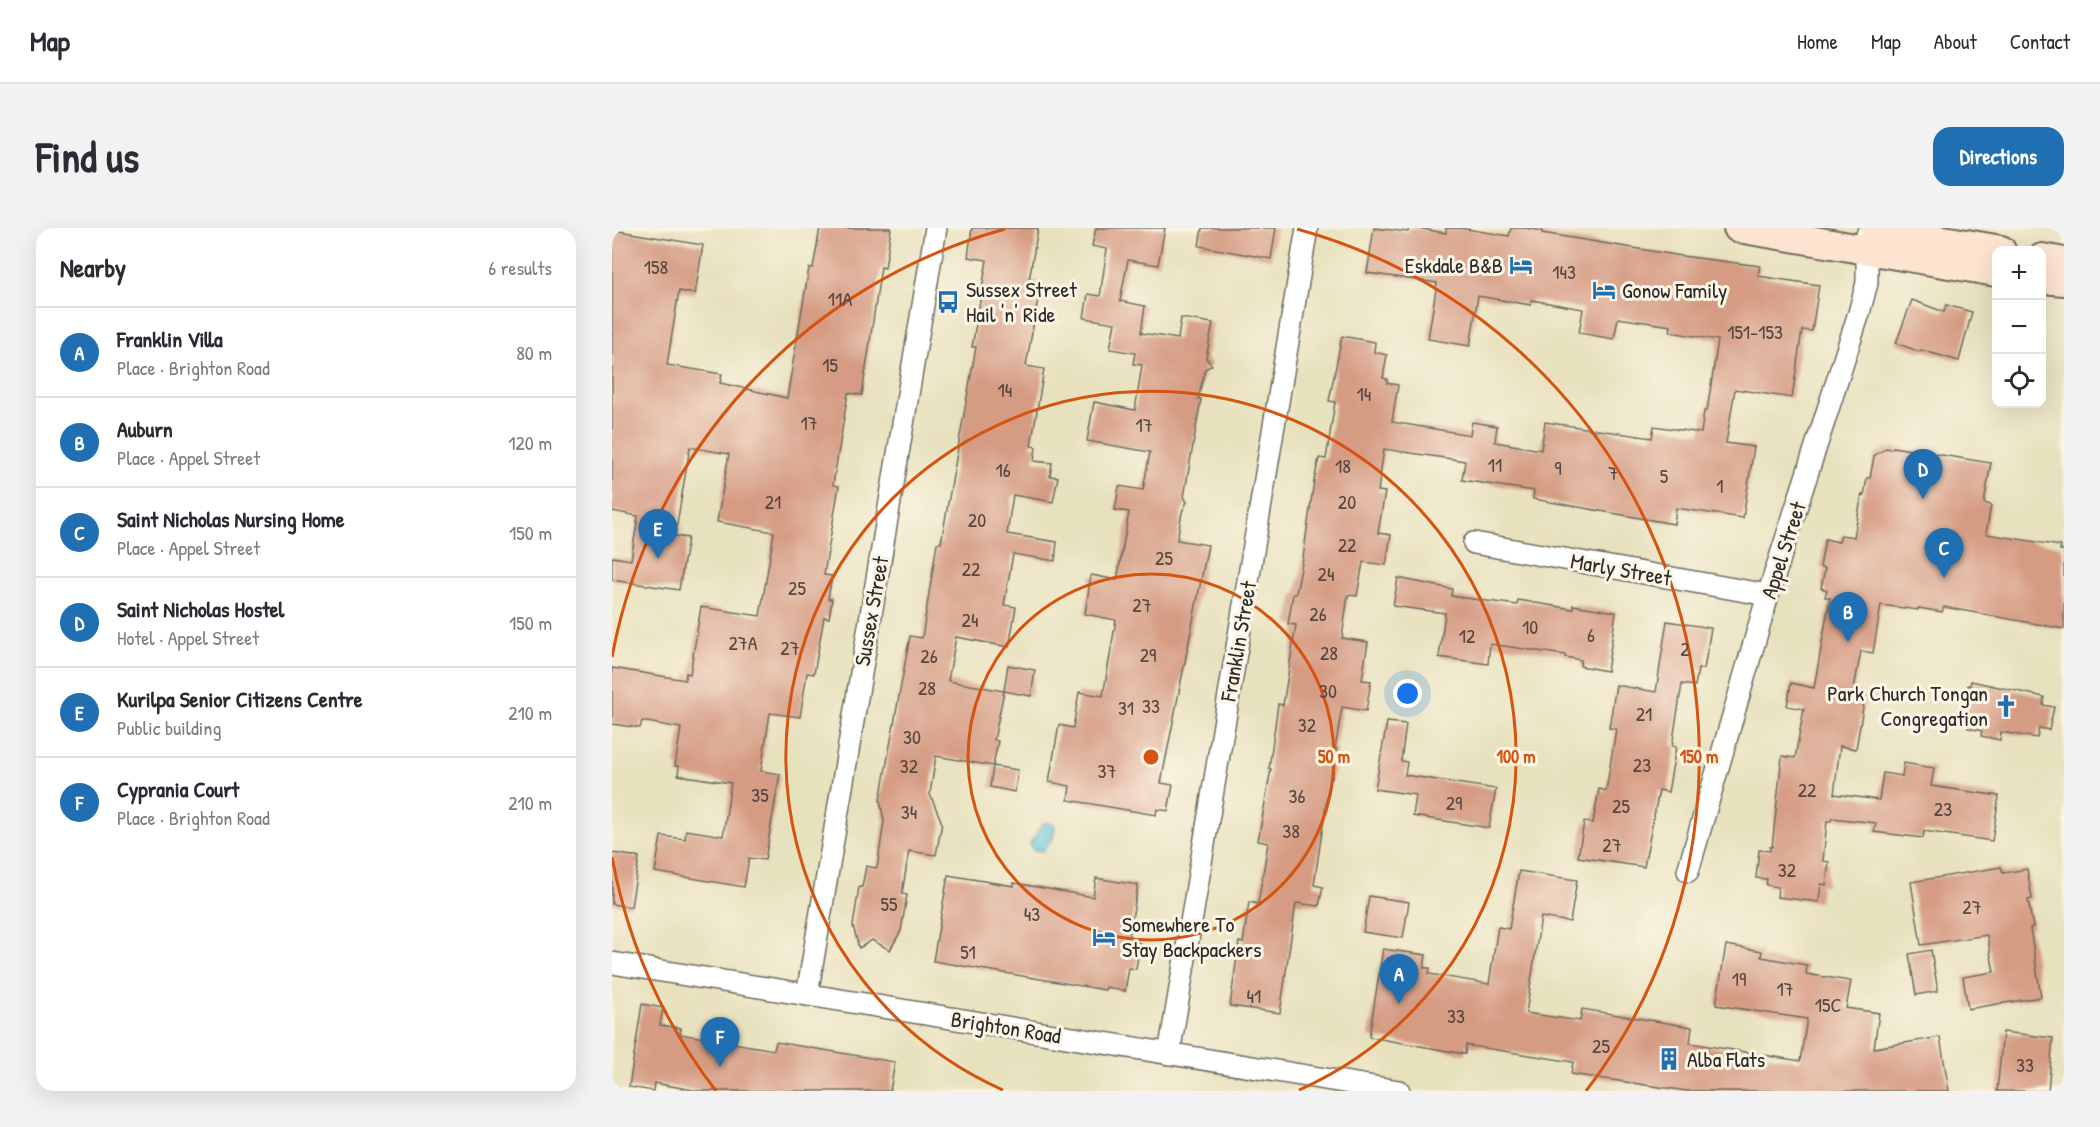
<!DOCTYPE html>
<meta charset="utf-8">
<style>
body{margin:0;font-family:"Patrick Hand",sans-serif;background:#f2f2f3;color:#2b2b33}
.controls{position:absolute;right:18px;top:18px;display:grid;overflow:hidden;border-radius:12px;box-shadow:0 6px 24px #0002}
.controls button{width:54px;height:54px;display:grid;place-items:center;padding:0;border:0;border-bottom:2px solid #e1e1e2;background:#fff;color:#2b2b33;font:30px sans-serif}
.you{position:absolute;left:796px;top:466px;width:21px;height:21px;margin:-15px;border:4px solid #fff;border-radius:50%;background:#1a73e8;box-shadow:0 0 0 9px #1a73e833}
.badge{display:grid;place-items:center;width:39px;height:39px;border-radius:50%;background:#1f6fb2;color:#fff;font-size:20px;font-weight:700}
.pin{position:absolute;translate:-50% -50px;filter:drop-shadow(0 2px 3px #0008)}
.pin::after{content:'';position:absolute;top:32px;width:21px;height:18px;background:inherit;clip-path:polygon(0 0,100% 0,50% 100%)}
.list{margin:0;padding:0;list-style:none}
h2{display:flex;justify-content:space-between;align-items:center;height:78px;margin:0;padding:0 24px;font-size:26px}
h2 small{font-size:20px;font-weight:400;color:#7c7c81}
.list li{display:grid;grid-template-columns:39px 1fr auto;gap:18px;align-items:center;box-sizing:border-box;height:90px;padding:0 24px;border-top:2px solid #e1e1e2}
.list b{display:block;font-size:22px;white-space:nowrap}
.list p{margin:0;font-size:20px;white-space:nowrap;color:#7c7c81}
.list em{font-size:20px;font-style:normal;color:#7c7c81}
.icon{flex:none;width:33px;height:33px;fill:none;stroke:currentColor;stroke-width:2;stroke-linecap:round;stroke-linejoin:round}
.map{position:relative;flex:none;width:1452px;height:863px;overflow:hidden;border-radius:18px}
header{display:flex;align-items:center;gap:36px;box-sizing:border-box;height:84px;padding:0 30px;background:#fff;border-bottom:2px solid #e1e1e2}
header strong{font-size:28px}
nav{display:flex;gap:33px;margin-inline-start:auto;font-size:21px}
.intro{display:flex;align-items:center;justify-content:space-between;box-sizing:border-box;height:144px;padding:0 36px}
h1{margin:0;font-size:42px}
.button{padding:15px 27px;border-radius:18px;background:#1f6fb2;color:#fff;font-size:21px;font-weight:700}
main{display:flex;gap:36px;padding:0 36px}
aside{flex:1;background:#fff;border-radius:18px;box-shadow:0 6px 24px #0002}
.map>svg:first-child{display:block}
</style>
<header>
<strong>Map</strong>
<nav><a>Home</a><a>Map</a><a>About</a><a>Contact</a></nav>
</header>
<div class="intro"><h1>Find us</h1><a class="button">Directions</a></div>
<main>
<aside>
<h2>Nearby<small>6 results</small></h2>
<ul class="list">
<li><span class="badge">A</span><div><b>Franklin Villa</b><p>Place · Brighton Road</p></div><em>80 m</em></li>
<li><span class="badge">B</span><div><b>Auburn</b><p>Place · Appel Street</p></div><em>120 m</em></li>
<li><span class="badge">C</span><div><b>Saint Nicholas Nursing Home</b><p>Place · Appel Street</p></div><em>150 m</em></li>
<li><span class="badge">D</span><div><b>Saint Nicholas Hostel</b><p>Hotel · Appel Street</p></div><em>150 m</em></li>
<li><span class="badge">E</span><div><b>Kurilpa Senior Citizens Centre</b><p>Public building</p></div><em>210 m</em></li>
<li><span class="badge">F</span><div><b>Cyprania Court</b><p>Place · Brighton Road</p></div><em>210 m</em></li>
</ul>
</aside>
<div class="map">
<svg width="1452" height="863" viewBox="0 0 1452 863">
<rect width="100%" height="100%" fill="#fcf5e5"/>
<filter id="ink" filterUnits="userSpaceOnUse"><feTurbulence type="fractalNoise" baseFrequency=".0167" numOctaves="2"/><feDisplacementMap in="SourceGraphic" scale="12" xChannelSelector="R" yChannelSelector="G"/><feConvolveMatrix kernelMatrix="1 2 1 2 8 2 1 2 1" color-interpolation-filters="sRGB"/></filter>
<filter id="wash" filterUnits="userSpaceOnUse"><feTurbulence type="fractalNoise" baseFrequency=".008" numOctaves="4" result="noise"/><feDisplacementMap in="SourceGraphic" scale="24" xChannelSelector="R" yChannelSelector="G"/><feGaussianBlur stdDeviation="1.35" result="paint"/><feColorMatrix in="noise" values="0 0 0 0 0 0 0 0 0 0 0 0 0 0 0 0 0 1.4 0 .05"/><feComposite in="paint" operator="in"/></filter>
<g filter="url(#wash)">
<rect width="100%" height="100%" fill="#e8e1be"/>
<path fill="#5bc1d8" stroke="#437682" stroke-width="1.5" d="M435,594l8,4 -2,12 -10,13 -10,-1 -3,-5 1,-3 11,-18z"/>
<g id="blocks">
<g fill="#d59b83">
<path d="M208,0h71l-6,40 -4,-1 -19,128 -14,-2 -15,92 6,1 -15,89 8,1 -4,23h4l-3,19 -5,-1 -10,57 -7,-1 -7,44 -30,-4 -9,58 19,3 -15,86 -16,-2 -5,29 -89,-15 6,-36 24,3 1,-9 37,6 8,-53 -53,-8 1,-9h-4l6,-38 -39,-7 -2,7 -28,-4v-56l73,12 1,-7 4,1 11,-67 59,9 14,-84 -57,-10 12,-68 -39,-7 -15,89 13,2 -9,52 -67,-10v-23l19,3 7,-44 -26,-5v-281l91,15 -8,49 -16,-3 -12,74 55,9 -2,9 67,15 22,-130h4z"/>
<path d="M360,0h66l-9,52 12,2 -15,84 18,3 -13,77 5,1 -2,14 18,2 -2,13 8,1 -5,25 -40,-7 -6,39 50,8 -2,19 -42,-7 -9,51 12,2 -7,40 -53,-10 -8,44 56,10 -10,49 4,1 -5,25 -57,-10 -6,38 12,29 -6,32 -27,-4 -7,43 5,1 -6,36 -11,19 -18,-10 -13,8 -6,-22 6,-39h3l4,-21 11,2 7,-47 -4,-21 30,-164 12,2 15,-95h4l35,-196h-4l15,-87 -19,-3z"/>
<path d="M484,0h69l-7,37 -30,-5 -8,41 25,5 -4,27 37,6 3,-21 32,5 -7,35 6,7 -7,4 -7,30h3l-17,98 3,5 -5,10 -5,28 31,5 -47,238 12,2 -5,26 -11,-2 -1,6 -88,-15 2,-14 -21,-4 10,-57 14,3 6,-36 24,4 13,-76 -31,-6 6,-39 26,5 12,-68 -14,-2 4,-24 24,4 7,-38 -63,-11 7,-39 41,8 7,-45 -9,-1 2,-11 -25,-4 5,-26 -31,-5 4,-24 12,2 7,-47 -15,-3z"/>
<path d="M590,0h74l-5,31 -72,-13z"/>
<path d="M762,0l34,4 1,-4h8l29,5v-5h14l49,8 2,-8h15l16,3v2l140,23 78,10 -2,10 61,9 -7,46 -10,-1 -10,68 -57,-9 -9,54 28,4 -11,71 -67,-10 -2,16 -141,-25 1,-8 -72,-11 3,-19 -81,-12 -6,42 7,1 -7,41 13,2 -5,30 -23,-3 -6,34 -9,-1 -6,43 26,4 -6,38 9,1 -5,30 -24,-4 -7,42h2l-5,30 -2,-1 -16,107 9,2 -4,19 -23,-3 -16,110 -50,-7 9,-64 4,1 6,-41 9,2 10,-61 -10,-2 13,-72h-2l9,-65 5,1 13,-80 -8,-1 5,-30h3l7,-36 11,-77 5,-23 7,1 9,-57 -6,-1 13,-65 33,6 -1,10 13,3 -4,23 4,1v4l11,2 -6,37 78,13 2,-13 25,4 -2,16 46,8 4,-28 107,16 2,-12 47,7 3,-22h3l11,-71 -48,-8 1,-6 -53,-8 -4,21 -35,-6 4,-24 -52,-9v5l-53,-9 -8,50 -42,-7 9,-56 -70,-10z"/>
<path d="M1300,72l32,12 2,-7 26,7 -13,49 -38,-11 -1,2 -24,-9z"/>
<path d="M1281,219l98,16 -7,40 7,2 -5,29 75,12 -1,4h4v79l-120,-22 -2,5 -24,-4v2l-37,-5 -8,48 -12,-2 -8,43 12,2 -9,53 -16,-3 -6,48 45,6 4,-27 19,3 2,-13 30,5 -3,18 68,10 -7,45 -68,-10 -1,7 -49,-6 2,-9 -44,-5 -1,3h-4l-4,40 6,1 -3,23 -5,-1 -2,18 -42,-5 1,-10 -12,-2 1,-6 -11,-1 3,-28 11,1v-4h2l10,-91 13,2 9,-49 -17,-3 4,-23 23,5 16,-90 -5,-1 2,-7 -6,-2 4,-20 -5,-1 5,-28 14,3 2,-7 13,2 8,-43 2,1 3,-17h3l4,-22 12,-8 5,1z"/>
<path d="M786,350l54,11 -1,7 66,9 1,-5 55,9v-4l43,7 -9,59 -27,-5 1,-6 -16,-3v-2l-75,-11 -2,20 -49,-7 6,-44 -52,-7z"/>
<path d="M1055,393l44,7 -7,41h-6l-3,17 -13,-2 -10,62 4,1 -8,45 -9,-2 -15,77 -66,-10 6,-35 9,1 6,-34 7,2 10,-62 -7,-1 7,-43 40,7z"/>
<path d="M396,437l27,5 -4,26 -27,-5z"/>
<path d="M1359,453l73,16 -1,8 11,2 -5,23 -10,-2 -2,10 -36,-6 -1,8 -19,-4 1,-5 -14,-3v-5l-7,-1 7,-37 2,1z"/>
<path d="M775,494l19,2 -5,37 6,1 -2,13 91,14 -7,39 -76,-12 3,-21 -41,-6z"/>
<path d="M381,538l25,4 -3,22 -25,-5z"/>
<path d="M0,625l27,4 -8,50 -19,-3z"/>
<path d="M1389,639l2,6 24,-4 5,30 -4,1 5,27 -3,1 11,69 -73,12 -5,-32 31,-5 -7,-37 -66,10 -10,-63z"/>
<path d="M907,643l58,9 -7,42 -29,-5 -15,96 54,8 2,-12 110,18 -2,16 110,18 7,-42 -91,-14 10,-60 36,6 -1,6 46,8 -1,9 45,7 -5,27 33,5 -5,35 66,-11 9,54h-262l-116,-17 2,-12 -107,-17 -1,9 -96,-17 14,-88 43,6 -2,13h6l-1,6 60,10 9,-57 11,2z"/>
<path d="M336,647l66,11v-3l79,14 3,-19 42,7 -10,56 12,2 -4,26 -7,-1 -4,23 -19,-4 -1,3 -172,-29z"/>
<path d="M757,668l40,6 -6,36 -40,-6z"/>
<path d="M1319,722l7,41 -22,4 -7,-41z"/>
<path d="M30,776l21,4 -3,17 21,3 -1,6 94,16 2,-8 119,20 -5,29h-191l-45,-8 -1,8 -24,-4z"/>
<path d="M1391,804l50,6 -5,53h-51z"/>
</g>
</g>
</g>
<g filter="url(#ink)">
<use href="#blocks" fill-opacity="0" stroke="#6d6b5e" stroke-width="1.5"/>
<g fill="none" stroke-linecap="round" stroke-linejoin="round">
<g stroke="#6d6b5e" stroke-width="24">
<g id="minor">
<path d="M862,315l294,52"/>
<path d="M1076,643l80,-276 91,-282 8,-30v-48"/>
<path d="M0,735l787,128"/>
<path d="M195,767l129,-767"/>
<path d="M557,826l138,-826"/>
</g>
</g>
<g stroke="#6d6b5e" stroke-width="32">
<g id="secondary">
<path d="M1126,0l258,44"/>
<path d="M1262,0l127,22"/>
<path d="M1430,30l22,4"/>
<path d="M1430,51l22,2"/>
</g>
</g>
<use href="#minor" stroke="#fff" stroke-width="21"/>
<use href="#secondary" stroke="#fde4d1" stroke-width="28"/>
</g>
</g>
<g fill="none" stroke="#d5540f" stroke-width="3">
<circle cx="539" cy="529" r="183"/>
<path d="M391 862A365 365 0 1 1 687 862"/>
<path d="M104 863A548 548 0 0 1 0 629M0 429A548 548 0 0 1 393 1M685 1A548 548 0 0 1 974 863"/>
</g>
<defs>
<g id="hotel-bare" transform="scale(1.8)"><path d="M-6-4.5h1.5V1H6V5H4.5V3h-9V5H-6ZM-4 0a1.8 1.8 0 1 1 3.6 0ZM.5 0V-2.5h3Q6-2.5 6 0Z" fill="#1f6fb2" stroke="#fcf5e5" stroke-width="2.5" paint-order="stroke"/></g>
<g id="bus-bare" transform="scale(1.8)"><path d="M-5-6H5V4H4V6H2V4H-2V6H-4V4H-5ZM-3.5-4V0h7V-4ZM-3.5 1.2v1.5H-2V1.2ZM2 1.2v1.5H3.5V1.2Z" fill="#1f6fb2" stroke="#fcf5e5" stroke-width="2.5" paint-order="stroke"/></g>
<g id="church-bare" transform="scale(1.8)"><path d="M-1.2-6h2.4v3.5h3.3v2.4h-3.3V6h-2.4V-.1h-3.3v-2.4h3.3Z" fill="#1f6fb2" stroke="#fcf5e5" stroke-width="2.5" paint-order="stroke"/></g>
<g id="building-bare" transform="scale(1.8)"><path d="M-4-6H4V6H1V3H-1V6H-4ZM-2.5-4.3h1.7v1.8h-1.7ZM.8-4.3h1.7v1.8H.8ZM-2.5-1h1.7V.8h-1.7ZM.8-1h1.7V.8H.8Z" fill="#1f6fb2" stroke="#fcf5e5" stroke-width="2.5" paint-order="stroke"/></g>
</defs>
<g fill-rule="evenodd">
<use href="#hotel-bare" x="909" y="37"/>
<use href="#hotel-bare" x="992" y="62"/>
<use href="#bus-bare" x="336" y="74"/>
<use href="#church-bare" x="1394" y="478"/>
<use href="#hotel-bare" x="492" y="709"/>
<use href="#building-bare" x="1057" y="831"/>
</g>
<g text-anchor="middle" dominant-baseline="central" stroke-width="6" stroke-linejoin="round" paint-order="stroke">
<g font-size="20" fill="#564741">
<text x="44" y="38">158</text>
<text x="952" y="43">143</text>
<text x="228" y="70">11A</text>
<text x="1143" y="103">151-153</text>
<text x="218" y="136">15</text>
<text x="393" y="161">14</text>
<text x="752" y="165">14</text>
<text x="197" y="194">17</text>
<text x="532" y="196">17</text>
<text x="883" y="236">11</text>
<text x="731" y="237">18</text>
<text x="946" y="239">9</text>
<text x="391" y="241">16</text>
<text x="1001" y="244">7</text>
<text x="1052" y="247">5</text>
<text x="1108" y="257">1</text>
<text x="161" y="273">21</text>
<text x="735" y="273">20</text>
<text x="365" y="291">20</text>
<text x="735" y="316">22</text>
<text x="552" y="329">25</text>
<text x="359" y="340">22</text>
<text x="714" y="345">24</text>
<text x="185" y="359">25</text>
<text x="530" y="376">27</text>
<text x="706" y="385">26</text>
<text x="358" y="391">24</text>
<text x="918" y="398">10</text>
<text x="979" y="406">6</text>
<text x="855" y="407">12</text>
<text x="131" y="414">27A</text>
<text x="178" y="419">27</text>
<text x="1073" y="420">2</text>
<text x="717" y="424">28</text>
<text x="536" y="426">29</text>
<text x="317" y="427">26</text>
<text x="315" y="459">28</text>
<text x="716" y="462">30</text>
<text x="539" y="477">33</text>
<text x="514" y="479">31</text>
<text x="1032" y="485">21</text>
<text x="695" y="496">32</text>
<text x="300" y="508">30</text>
<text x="1030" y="536">23</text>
<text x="297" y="537">32</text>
<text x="495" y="542">37</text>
<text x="1195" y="561">22</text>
<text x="148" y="566">35</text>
<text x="685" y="567">36</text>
<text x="842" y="574">29</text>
<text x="1009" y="577">25</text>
<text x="1331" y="580">23</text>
<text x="297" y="583">34</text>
<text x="679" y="602">38</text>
<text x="1000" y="616">27</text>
<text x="1175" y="641">32</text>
<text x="277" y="675">55</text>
<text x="1360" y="678">27</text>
<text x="420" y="685">43</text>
<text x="356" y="723">51</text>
<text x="1127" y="750">19</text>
<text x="1173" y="760">17</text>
<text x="642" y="767">41</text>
<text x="1216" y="776">15C</text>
<text x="844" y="787">33</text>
<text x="989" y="817">25</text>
<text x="1413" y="836">33</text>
</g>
<g font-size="22" fill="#2b2b2b" stroke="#fcf5e5" text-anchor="start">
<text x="891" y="37" text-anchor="end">Eskdale B&amp;B</text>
<text x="354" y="61">Sussex Street<tspan x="354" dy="25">Hail 'n' Ride</tspan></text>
<text x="1010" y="62">Gonow Family</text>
<text x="1376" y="465" text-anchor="end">Park Church Tongan<tspan x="1376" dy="25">Congregation</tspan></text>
<text x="510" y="696">Somewhere To<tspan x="510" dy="25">Stay Backpackers</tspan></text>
<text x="1075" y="831">Alba Flats</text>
</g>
<g font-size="22" fill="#2b2b2b" stroke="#fcf5e5">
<text transform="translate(1171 322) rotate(-72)">Appel Street</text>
<text transform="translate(1009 341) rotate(10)">Marly Street</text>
<text transform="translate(259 383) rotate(-80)">Sussex Street</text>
<text transform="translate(626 413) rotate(-80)">Franklin Street</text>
<text transform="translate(394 799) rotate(9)">Brighton Road</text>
</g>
</g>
<circle cx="539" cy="529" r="9" fill="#d5540f" stroke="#fcf5e5" stroke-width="3"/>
<g font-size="18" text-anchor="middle" font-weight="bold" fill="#d5540f" stroke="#fcf5e5" stroke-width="6" stroke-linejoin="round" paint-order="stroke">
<text x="722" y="535">50 m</text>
<text x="904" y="535">100 m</text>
<text x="1087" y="535">150 m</text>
</g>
</svg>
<div class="controls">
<button>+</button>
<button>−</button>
<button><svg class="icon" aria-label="locate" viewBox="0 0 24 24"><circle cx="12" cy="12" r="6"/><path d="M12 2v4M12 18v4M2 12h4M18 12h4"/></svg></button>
</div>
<div class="you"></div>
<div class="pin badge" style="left:787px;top:776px">A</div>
<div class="pin badge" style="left:1236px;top:414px">B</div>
<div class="pin badge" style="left:1332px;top:350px">C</div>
<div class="pin badge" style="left:1311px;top:271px">D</div>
<div class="pin badge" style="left:46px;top:331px">E</div>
<div class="pin badge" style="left:108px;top:839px">F</div>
</div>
</main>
